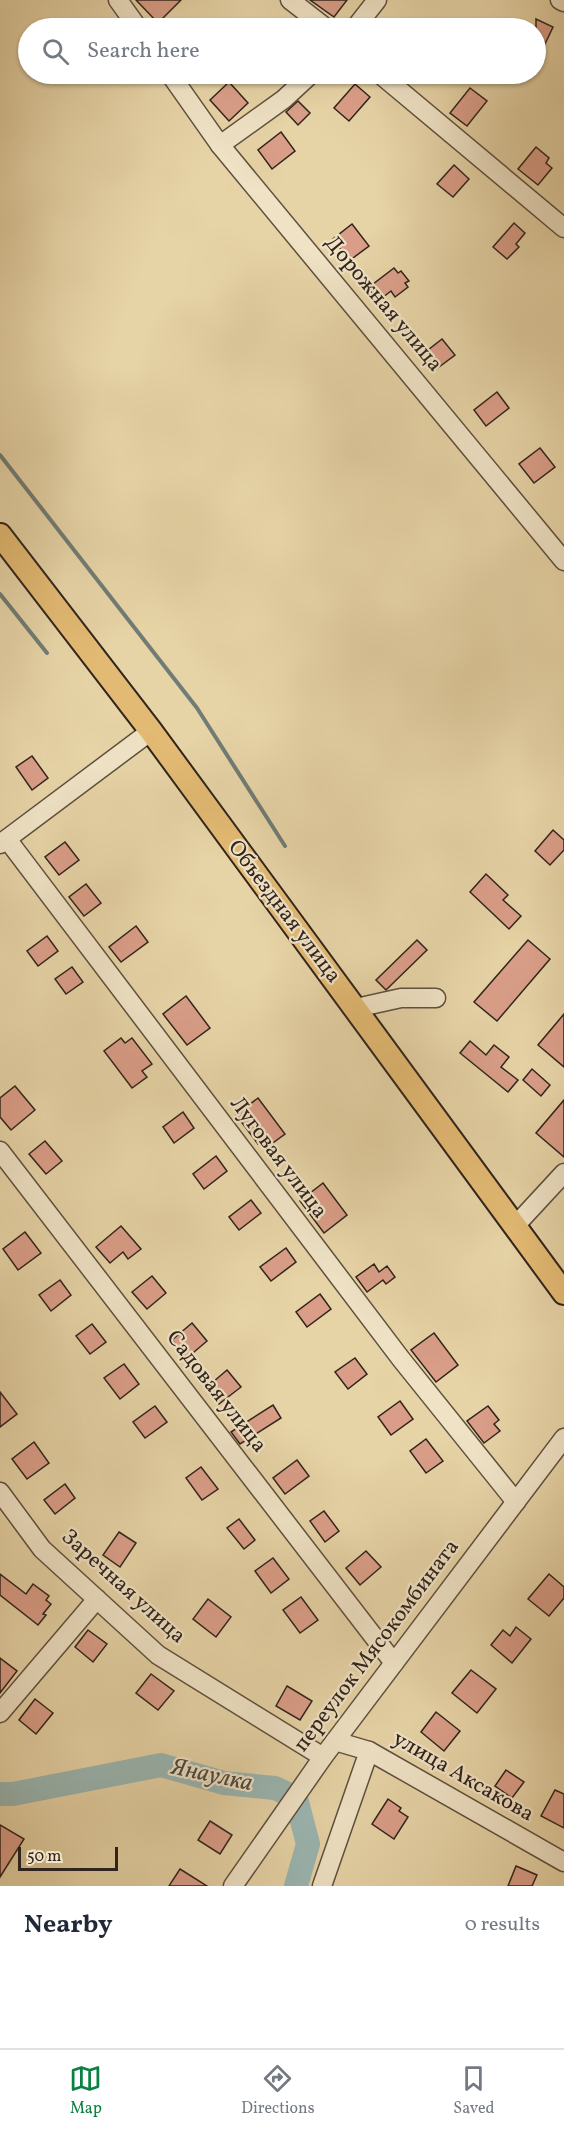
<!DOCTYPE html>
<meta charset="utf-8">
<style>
body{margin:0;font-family:Vollkorn,serif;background:#f6f6f7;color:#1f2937}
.scale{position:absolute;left:18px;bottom:15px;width:100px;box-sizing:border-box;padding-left:6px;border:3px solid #31241c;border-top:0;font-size:16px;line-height:21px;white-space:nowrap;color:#31241c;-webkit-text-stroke:4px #efe2c5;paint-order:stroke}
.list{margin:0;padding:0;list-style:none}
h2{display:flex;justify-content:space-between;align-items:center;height:78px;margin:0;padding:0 24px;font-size:26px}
h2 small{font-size:20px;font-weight:400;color:#747a83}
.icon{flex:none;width:33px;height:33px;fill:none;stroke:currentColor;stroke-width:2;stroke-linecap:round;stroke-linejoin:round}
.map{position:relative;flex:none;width:564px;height:1886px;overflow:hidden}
.search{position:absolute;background:#fff;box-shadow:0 2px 4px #0004;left:18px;right:18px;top:18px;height:66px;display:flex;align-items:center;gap:15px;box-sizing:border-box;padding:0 21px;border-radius:33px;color:#747a83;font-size:22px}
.sheet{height:162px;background:#fff}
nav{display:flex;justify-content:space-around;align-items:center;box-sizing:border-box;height:84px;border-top:2px solid #e0e1e3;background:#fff;font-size:16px;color:#747a83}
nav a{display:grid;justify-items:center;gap:3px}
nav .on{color:#0b8043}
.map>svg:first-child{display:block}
</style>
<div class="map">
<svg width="564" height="1886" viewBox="0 0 564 1886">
<rect width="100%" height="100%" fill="#e6d3a6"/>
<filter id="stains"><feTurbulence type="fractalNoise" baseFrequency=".00333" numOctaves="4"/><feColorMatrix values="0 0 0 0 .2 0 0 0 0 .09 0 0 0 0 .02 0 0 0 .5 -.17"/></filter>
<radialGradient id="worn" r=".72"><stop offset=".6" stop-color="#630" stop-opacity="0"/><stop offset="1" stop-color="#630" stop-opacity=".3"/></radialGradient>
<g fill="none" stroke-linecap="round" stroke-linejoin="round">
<g stroke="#707c75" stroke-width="4">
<path d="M0,455l197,253 88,138"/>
<path d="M0,594l47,59"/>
</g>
<path stroke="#9ab6b1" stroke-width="24" d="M0,1794h13l148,-29 63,18 51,5 21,10 12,46 -12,42"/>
</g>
<g fill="#da9e88" stroke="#31241c" stroke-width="1.5">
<path d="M136,0h45l-23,23z"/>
<path d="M310,0h37l-13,17z"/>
<path d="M536,19l17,8 -17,36z"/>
<path d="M229,82l19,21 -19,18 -19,-21z"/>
<path d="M355,84l15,13 -21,24 -15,-13z"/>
<path d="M470,88l17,13 -20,25 -17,-13z"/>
<path d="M298,101l12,12 -12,12 -12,-13z"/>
<path d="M281,132l14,19 -23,18 -14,-19z"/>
<path d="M536,147l13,11 -3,5 6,5 -14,17 -20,-16z"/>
<path d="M454,165l15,14 -16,18 -16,-13z"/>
<path d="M514,223l11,10 -9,11 3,3 -12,12 -14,-12z"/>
<path d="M352,224l17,22 -20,15 -16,-22z"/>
<path d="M394,268l4,5 3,-2 8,10 -4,2 3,4 -13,10 -4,-6 -13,10 -10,-13z"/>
<path d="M442,339l13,16 -20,15 -12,-16z"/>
<path d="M497,392l12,16 -23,18 -12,-16z"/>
<path d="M540,448l15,19 -21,16 -15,-19z"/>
<path d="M32,756l16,22 -16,12 -16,-23z"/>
<path d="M553,830l11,10v10l-14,15 -15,-14z"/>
<path d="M65,842l14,18 -20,15 -14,-18z"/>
<path d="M486,874l22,21 -5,5 18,16 -12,13 -39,-37z"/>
<path d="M86,884l15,19 -17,13 -15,-19z"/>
<path d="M136,926l12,16 -27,20 -12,-15z"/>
<path d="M47,936l11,15 -20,15 -11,-15z"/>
<path d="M417,940l10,10 -41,40 -10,-10z"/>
<path d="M528,940l22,19 -53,62 -23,-19z"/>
<path d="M72,967l11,15 -17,12 -11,-15z"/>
<path d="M186,996l24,32 -23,17 -24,-31z"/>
<path d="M564,1014v53l-26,-22z"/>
<path d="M121,1038l4,5 7,-5 20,26 -10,7 5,6 -15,11 -28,-37z"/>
<path d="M470,1041l16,14 8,-10 15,12 -8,10 17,13 -10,12 -48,-39z"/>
<path d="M532,1069l18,16 -9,11 -18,-16z"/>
<path d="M15,1086l20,24 -24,20 -11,-13v-19z"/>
<path d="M258,1098l27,36 -15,11 -4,-6 -8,5 -22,-29z"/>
<path d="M564,1100v57l-28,-24z"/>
<path d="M183,1112l11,16 -20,15 -11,-16z"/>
<path d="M45,1141l17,20 -16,13 -17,-20z"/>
<path d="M216,1156l11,15 -23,18 -11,-15z"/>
<path d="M323,1183l24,32 -23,18 -24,-32z"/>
<path d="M251,1200l10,13 -22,17 -10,-13z"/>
<path d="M121,1226l20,23 -13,10 -5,-7 -13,11 -14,-16z"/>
<path d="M25,1232l16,21 -23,17 -15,-21z"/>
<path d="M286,1248l10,14 -25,19 -11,-14z"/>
<path d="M374,1264l5,8 8,-6 8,11 -9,7 -3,-4 -16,12 -11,-15z"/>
<path d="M152,1276l14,17 -19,16 -15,-17z"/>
<path d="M60,1280l11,15 -20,16 -12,-16z"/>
<path d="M320,1294l11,15 -24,18 -11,-15z"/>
<path d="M192,1323l15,18 -20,17 -15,-18z"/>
<path d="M92,1324l14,18 -16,12 -14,-18z"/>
<path d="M434,1333l24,32 -22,17 -25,-32z"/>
<path d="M355,1358l12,16 -19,15 -13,-17z"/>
<path d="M124,1364l15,20 -19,15 -16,-21z"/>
<path d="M227,1370l14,17 -22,17 -13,-16z"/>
<path d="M0,1392l17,22 -17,13z"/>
<path d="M400,1401l13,18 -22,16 -13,-18z"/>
<path d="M273,1405l8,13 -41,26 -9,-12z"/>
<path d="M155,1406l12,16 -22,16 -12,-16z"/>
<path d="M488,1406l11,14 -5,4 6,7 -16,12 -17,-22z"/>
<path d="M426,1439l17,22 -17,12 -16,-22z"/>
<path d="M34,1442l15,21 -22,16 -15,-20z"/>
<path d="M297,1460l12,16 -24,18 -12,-16z"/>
<path d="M201,1467l17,22 -16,11 -16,-22z"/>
<path d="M65,1484l10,14 -20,16 -11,-14z"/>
<path d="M324,1511l15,20 -14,11 -15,-21z"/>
<path d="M239,1519l16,21 -11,9 -17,-21z"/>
<path d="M119,1532l17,11 -16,24 -17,-12z"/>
<path d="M366,1551l15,16 -21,18 -14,-17z"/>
<path d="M273,1558l16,21 -18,14 -16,-22z"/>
<path d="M0,1574l26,20 7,-10 16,12 -3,4 5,4 -8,10 3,1 -8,10 -38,-30z"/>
<path d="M549,1574l15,13v11l-15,18 -21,-17z"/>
<path d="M301,1597l17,23 -18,13 -17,-23z"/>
<path d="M208,1599l23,18 -15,20 -23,-18z"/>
<path d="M516,1627l15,12 -19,24 -21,-18 12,-15 7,6z"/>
<path d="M88,1630l19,14 -14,18 -18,-15z"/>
<path d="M0,1658l17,13 -17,22z"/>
<path d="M471,1670l25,19 -19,24 -25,-20z"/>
<path d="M151,1674l23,17 -16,19 -22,-17z"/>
<path d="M287,1686l25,15 -12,19 -24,-14z"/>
<path d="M35,1699l18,14 -17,21 -17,-14z"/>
<path d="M436,1712l24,19 -16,20 -23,-19z"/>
<path d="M506,1770l18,12 -12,16 -17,-12z"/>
<path d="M555,1790l9,4v34l-23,-12z"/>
<path d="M388,1799l13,9 -2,3 9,6 -14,22 -22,-15z"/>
<path d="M210,1821l22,14 -12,19 -22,-14z"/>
<path d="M0,1825l24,14 -24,38z"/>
<path d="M516,1866l21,9 -5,11h-24z"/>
<path d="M180,1869l27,17h-38z"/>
</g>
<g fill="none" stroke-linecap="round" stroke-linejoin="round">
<g stroke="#5e503e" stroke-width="21">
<g id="minor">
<path d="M118,0l20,28"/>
<path d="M290,0l36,28"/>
<path d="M560,0l4,2"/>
<path d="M355,28l22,-28"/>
<path d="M170,74l50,71 344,416"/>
<path d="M380,74l184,154"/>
<path d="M220,145l64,-46 27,-25"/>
<path d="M7,839l394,520 115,143"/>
<path d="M0,844l151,-113"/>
<path d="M356,1008l45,-10h35"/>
<path d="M0,1151l394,512"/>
<path d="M515,1226l49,-53"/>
<path d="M0,1492l42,57 116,106 165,102"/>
<path d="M0,1713l97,-114"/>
<path d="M369,1751l195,111"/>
<path d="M233,1886l90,-129 241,-319"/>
<path d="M322,1886l47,-135 -34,-10"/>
</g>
</g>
<g stroke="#31241c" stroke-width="26">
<path id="major" d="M0,535l151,196 413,562"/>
</g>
<use href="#minor" stroke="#efe2c5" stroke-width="18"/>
<use href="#major" stroke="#e3ba73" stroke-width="22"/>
</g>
<g text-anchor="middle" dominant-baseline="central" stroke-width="4.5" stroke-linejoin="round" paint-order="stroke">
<g font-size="22" fill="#31241c" stroke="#efe2c5">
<text transform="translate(383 304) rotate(50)">Дорожная улица</text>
<text transform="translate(284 912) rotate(53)">Объездная улица</text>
<text transform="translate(278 1158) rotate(53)">Луговая улица</text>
<text transform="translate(216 1392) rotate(52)">Садовая улица</text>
<text transform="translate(123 1587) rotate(42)">Заречная улица</text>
<text transform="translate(377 1646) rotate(-53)">переулок Мясокомбината</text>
<text transform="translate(463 1777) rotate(30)">улица Аксакова</text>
</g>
<g font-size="24" font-style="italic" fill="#4b4841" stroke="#efe2c5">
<text transform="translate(212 1776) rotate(12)">Янаулка</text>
</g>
</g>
<rect width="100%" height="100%" filter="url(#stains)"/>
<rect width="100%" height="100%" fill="url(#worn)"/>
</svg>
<div class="scale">50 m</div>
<div class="search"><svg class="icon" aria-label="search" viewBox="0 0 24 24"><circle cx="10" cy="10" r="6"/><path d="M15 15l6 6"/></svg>Search here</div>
</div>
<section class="sheet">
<h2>Nearby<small>0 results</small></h2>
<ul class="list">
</ul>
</section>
<nav>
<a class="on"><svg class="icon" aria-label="map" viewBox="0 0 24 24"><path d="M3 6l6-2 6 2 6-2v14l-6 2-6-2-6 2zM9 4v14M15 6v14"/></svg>Map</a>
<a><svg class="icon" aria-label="directions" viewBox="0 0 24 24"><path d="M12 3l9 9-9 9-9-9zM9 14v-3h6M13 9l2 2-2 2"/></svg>Directions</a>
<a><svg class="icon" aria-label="saved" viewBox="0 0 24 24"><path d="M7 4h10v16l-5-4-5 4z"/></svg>Saved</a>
</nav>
